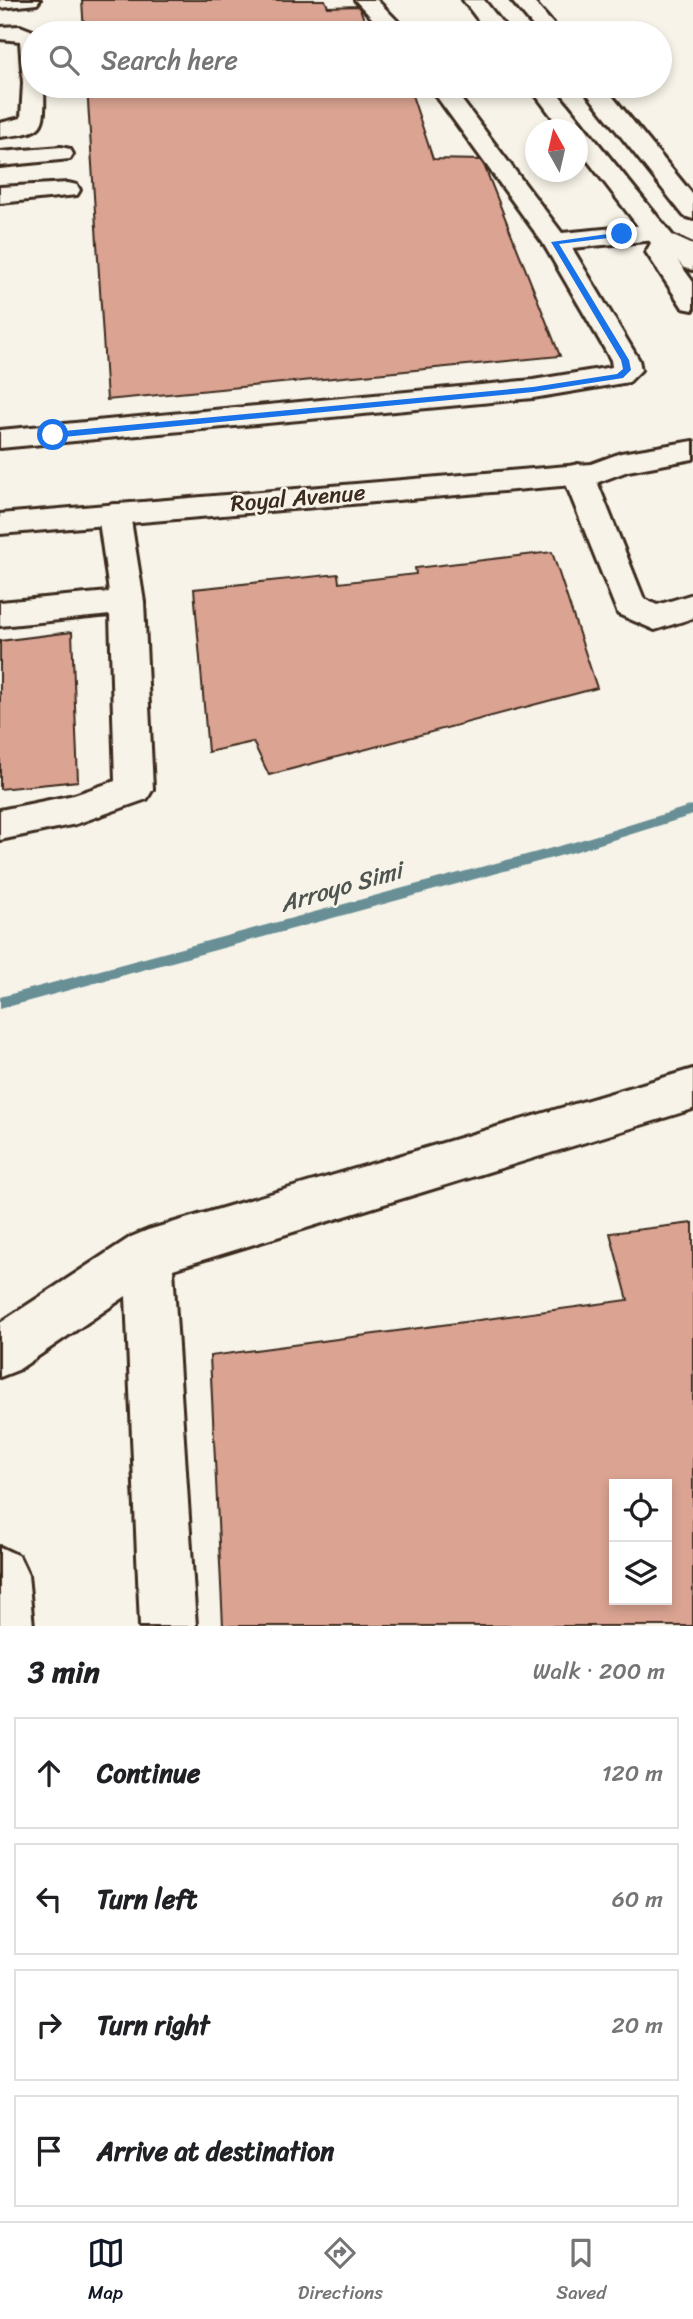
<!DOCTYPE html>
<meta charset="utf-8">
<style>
body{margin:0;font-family:Sriracha,sans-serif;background:#f6f6f6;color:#202124}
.controls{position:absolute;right:21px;bottom:21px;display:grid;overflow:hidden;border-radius:0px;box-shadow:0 4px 10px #0003}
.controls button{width:63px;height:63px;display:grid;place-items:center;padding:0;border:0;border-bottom:2px solid #e0e0e0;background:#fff;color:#202124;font:35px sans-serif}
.compass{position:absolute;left:525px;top:119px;width:63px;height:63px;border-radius:50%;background:#fff;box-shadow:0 4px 10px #0003;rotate:352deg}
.stop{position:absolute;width:21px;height:21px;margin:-16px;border:5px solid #1a73e8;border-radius:50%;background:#fff}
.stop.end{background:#1a73e8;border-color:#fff;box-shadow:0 2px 7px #0008}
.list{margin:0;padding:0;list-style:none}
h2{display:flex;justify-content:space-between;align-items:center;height:91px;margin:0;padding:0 28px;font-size:30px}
h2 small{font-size:23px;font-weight:400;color:#757577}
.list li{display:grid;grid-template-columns:46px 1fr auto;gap:21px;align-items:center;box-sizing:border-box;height:112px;margin:0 14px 14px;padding:0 14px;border:2px solid #e0e0e0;border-radius:0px}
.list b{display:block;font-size:26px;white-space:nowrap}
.list em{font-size:23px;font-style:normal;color:#757577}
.icon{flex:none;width:38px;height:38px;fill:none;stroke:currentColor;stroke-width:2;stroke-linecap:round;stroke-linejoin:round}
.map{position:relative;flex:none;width:693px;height:1626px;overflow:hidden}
.search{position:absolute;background:#fff;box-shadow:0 4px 10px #0003;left:21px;right:21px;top:21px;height:77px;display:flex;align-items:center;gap:18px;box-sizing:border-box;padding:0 24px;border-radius:38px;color:#757577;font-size:26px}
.sheet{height:595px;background:#fff}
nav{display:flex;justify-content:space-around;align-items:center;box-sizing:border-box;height:98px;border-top:2px solid #e0e0e0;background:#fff;font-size:19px;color:#757577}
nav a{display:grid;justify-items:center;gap:4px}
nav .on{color:#111827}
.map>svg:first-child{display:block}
</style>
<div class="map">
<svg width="693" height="1626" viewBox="0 0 693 1626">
<rect width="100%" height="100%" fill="#f7f3e8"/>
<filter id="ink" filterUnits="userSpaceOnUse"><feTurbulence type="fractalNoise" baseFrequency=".0143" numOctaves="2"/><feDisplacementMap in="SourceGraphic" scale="14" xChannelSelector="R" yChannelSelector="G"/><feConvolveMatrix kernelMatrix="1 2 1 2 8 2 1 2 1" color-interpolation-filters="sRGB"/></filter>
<g filter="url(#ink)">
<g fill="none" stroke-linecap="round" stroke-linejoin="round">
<path fill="#688f96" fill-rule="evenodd" d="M693,805v10l-119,37 -574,157v-12l574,-155z"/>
</g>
<g fill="#daa392" stroke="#3b2a1e" stroke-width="2" fill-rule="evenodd">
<path d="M82,0h243l3,7 31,-1 10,27h-285z"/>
<path d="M87,86h322l24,73 49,1 78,196 -453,44z"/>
<path d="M552,552l45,136 -328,87 -16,-33 -45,10 -14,-163 144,-15 1,9 77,-9 -1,-6z"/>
<path d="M72,632l6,149 -78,8v-148z"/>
<path d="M693,1223v403h-470l-13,-270 418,-56 -18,-67zM614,1484h53v116h-53z"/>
</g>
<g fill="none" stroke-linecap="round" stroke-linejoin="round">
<g stroke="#3b2a1e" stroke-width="6">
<g id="minor">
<path d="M0,0h40l-3,4 -37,4z"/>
<path d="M355,0h22l32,33h-23z"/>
<path d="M20,26l18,7h-5v53h11c1,44 2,46 -44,51v-14l21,-5 2,-35 -3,-42 -20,-2v-12z"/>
<path d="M429,86h22l111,147 94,-9 9,3 4,5 -4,5 -9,3 -84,8 67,112 2,10 -12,12 -96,16 -533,50v-18l533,-50 79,-13 -1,-7 -68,-117z"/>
<path d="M61,147l9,2 3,5 -3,5 -70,7v-14z"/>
<path d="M68,183l9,2 3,5 -3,5 -77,8v-16z"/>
<path d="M578,464l11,3 5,7 50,125 13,6 36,-11v24l-38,12 -37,-16 -56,-140 5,-7z"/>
<path d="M114,504l11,3 5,7 14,88 9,187 -6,10 -71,25 -76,16v-30l74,-15 41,-14 -5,-166 -110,11v-24l109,-10 -11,-78 5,-7z"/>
<path d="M693,1069v40l-520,160 23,357h-56l-14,-330 -108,74 -18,7v-54l131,-86 17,-7z"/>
<path d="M0,1547l19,9 9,19 5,51h-33z"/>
</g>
</g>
<g stroke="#3b2a1e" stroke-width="6">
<g id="major">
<path d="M463,0h21l26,33h-22z"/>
<path d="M511,0h21l29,33h-22z"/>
<path d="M529,86h23l121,150 20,9v25l-9,-2 -7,-8 16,22v28l-10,-2 -37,-56 5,-9 -73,-95v-18h-16z"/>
<path d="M581,86h23l89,109v24l-9,-3z"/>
<path d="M693,441v18l-65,12 -32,12 -596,51v-20l591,-50 30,-11z"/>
</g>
</g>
<use href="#minor" fill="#f7f3e8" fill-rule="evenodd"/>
<use href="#major" fill="#f7f3e8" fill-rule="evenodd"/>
</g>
</g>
<path fill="#1a73e8" d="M622,232l3,4 -66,8 70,116 2,10 -8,8 -90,14 -480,46 -4,-3 4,-3 480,-45 84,-13 6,-5 -2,-9 -70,-118z"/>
<g text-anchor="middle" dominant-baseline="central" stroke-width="5" stroke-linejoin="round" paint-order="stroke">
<g font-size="23" fill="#3b2a1e" stroke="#f7f3e8">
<text transform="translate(298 498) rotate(-5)">Royal Avenue</text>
</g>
<g font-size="24" font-style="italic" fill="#4e5450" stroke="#f7f3e8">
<text transform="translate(341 887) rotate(-16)">Arroyo Simi</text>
</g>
</g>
</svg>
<div class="controls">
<button><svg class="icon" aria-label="locate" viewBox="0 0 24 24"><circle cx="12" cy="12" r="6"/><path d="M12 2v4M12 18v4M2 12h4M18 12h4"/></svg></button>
<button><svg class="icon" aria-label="layers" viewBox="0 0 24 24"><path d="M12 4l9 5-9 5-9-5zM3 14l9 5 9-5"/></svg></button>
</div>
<svg class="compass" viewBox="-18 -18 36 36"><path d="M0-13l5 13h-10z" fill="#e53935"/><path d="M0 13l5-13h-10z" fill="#757577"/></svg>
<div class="stop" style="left:53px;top:435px"></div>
<div class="stop end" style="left:622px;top:234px"></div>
<div class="search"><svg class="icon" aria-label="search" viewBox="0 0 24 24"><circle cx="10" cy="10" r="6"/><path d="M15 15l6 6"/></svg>Search here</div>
</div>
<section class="sheet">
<h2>3 min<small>Walk · 200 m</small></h2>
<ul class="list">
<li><svg class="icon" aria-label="ahead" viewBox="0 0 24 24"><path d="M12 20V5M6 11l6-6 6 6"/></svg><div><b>Continue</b></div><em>120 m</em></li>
<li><svg class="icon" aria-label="left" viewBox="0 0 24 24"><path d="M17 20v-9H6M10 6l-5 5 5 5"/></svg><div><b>Turn left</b></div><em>60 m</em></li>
<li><svg class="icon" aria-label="right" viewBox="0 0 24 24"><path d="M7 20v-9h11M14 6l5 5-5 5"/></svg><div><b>Turn right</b></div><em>20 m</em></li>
<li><svg class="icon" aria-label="arrive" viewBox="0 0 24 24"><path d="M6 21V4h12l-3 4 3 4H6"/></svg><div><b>Arrive at destination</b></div></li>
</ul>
</section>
<nav>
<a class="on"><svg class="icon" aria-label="map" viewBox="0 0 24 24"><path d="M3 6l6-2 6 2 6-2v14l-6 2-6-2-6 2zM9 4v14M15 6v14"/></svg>Map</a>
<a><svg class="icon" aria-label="directions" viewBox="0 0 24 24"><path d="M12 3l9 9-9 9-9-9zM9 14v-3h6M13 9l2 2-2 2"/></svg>Directions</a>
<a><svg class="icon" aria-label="saved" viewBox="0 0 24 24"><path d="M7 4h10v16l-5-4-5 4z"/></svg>Saved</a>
</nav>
